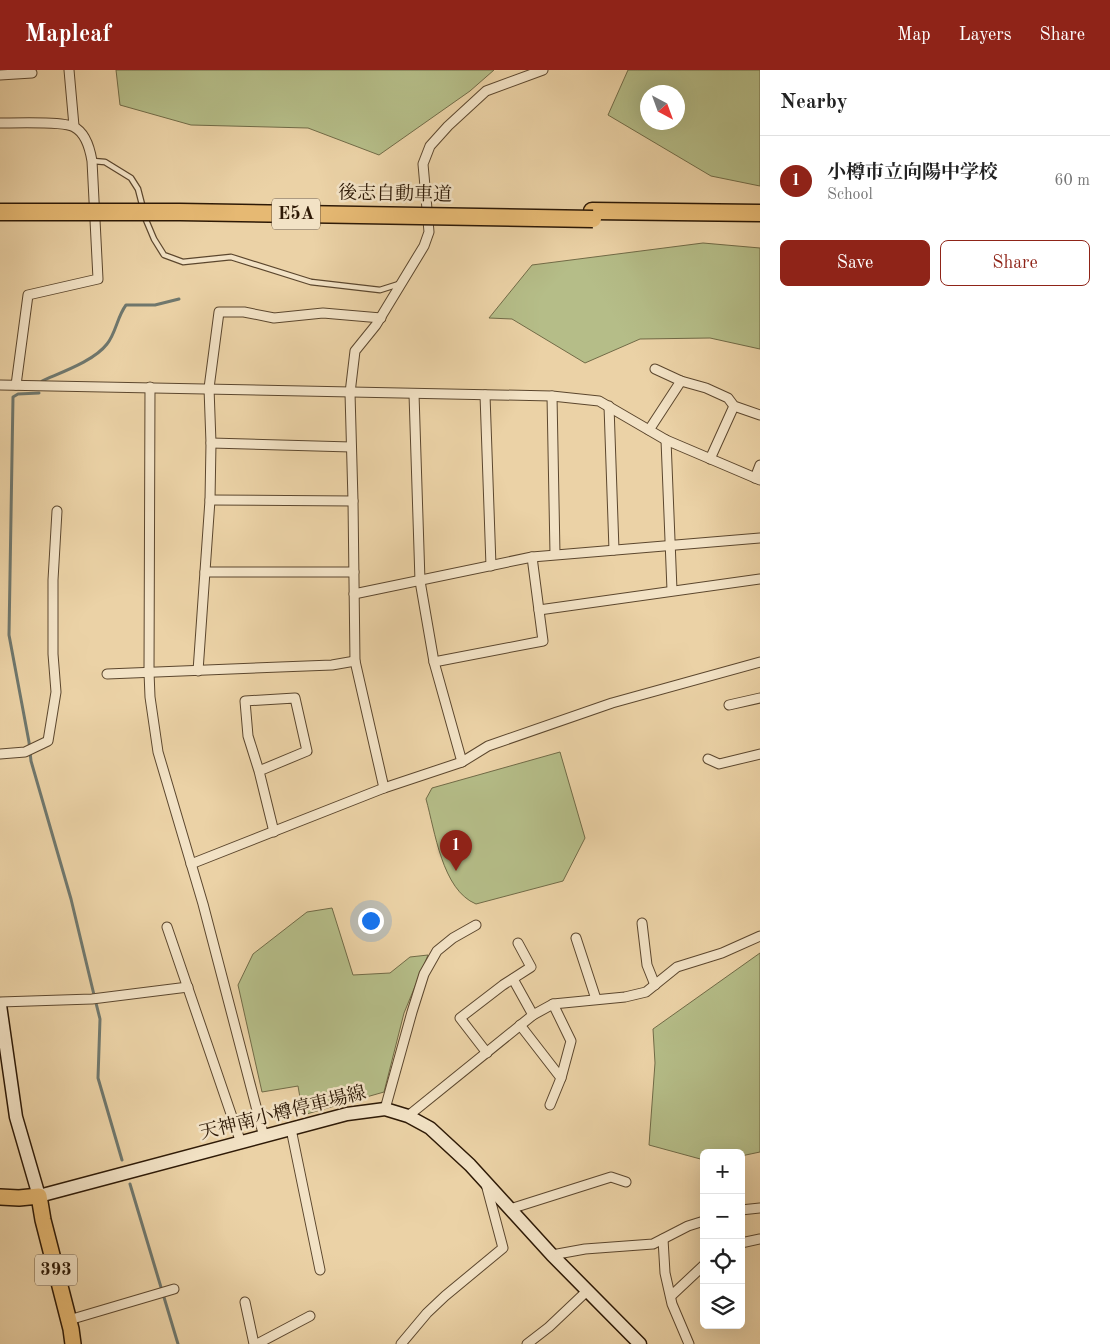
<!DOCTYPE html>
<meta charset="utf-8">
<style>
body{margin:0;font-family:"Old Standard TT","Noto Serif JP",serif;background:#f2f2f2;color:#222}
.controls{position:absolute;right:15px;bottom:15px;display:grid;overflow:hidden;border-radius:8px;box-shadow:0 5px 20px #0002}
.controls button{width:45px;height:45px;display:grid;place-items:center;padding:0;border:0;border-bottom:1px solid #e0e0e0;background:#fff;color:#222;font:25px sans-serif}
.compass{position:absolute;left:640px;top:15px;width:45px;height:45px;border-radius:50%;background:#fff;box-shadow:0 5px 20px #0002;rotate:139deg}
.you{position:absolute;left:370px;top:850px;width:18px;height:18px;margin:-12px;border:4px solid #fff;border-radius:50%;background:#1a73e8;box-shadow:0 0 0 8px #1a73e833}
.badge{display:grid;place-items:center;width:32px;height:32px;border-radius:50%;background:#8f2418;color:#fff;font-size:16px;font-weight:700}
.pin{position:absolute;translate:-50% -41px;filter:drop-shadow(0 1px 2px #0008)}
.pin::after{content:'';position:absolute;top:26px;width:18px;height:15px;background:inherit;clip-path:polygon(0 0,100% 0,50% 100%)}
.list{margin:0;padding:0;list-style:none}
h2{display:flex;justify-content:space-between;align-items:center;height:65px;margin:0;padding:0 20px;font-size:21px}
h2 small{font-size:16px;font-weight:400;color:#767676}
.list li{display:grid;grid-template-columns:32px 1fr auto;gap:15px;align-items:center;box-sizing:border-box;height:90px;padding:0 20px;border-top:1px solid #e0e0e0}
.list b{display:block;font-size:19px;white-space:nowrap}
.list p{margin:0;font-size:16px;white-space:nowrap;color:#767676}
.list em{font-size:16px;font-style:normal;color:#767676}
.actions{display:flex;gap:10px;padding:15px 20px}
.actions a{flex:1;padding:11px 0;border:1px solid #8f2418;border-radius:8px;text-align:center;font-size:18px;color:#8f2418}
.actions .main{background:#8f2418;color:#fff}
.icon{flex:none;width:28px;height:28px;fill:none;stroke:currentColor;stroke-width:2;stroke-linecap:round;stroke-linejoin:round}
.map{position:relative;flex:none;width:760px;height:1274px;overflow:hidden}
header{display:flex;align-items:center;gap:30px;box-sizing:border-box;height:70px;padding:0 25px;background:#8f2418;color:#fff}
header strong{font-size:24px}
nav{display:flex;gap:28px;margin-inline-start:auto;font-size:18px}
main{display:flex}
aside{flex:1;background:#fff}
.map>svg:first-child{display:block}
</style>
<header>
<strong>Mapleaf</strong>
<nav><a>Map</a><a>Layers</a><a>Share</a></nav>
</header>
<main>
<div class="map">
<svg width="760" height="1274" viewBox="0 0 760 1274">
<rect width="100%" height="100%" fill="#ebd2a6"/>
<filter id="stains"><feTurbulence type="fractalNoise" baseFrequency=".004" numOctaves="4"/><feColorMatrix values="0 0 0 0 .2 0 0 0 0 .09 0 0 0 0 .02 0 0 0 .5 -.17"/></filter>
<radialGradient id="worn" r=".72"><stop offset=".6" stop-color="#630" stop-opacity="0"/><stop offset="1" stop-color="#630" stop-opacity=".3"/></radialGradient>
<g fill="#b5bd88" stroke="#716b47" fill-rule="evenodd">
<path d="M116,0h378l-24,21 -91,64 -71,-27 -117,-3 -71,-20z"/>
<path d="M628,0h132v116l-49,-10 -103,-61zM648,22h30v30h-30z"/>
<path d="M703,173l57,5v101l-50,-11 -70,1 -55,24 -73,-44 -23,-1 43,-53z"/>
<path d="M560,682l25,86 -22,43 -87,23c-34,-14 -41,-73 -50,-105l6,-11z"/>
<path d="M332,838l21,67 37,-2 20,-16 18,-2 -24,58 -20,79 -81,23 -5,-29 -36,6 -24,-107 15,-31 54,-42z"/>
<path d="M760,883v199l-19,4v-3h-37v7l-55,-15 6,-82 -2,-34z"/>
</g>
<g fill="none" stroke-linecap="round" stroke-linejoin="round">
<g stroke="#6f776d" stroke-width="3">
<path d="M42,311c20,-9 52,-20 65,-37 9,-11 10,-27 19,-39h29l24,-6"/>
<path d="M39,323l-21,1 -5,3 -4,238 20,107 2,19 40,138 24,100 5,20 -2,59 24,82"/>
<path d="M130,1114l48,160"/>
</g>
<g stroke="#5c472e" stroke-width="7">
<path id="service" d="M93,91l12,1 26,16 7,11 8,31 8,19 10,16 19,7 48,-5 80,25 69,8 19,-6"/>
</g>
<g stroke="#5c472e" stroke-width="11">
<g id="minor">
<path d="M69,0l5,56"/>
<path d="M0,5l32,-2"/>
<path d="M0,53c14,0 64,-2 74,4 12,6 16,22 18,34l6,118 -70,16 -12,90"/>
<path d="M655,299l26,12 25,7 22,10 6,8 26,9"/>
<path d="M0,315l552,11 47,5 67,39 94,40"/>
<path d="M150,317l-1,285 1,25 8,55 45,152 61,233"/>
<path d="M414,324l6,187 14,81 28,100"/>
<path d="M485,325l6,171"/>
<path d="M552,326l3,158"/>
<path d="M609,336l5,144"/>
<path d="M649,360l32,-49"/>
<path d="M666,370l6,150"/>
<path d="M211,373l140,4"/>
<path d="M710,389l24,-53"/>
<path d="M755,408l5,-13"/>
<path d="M210,430l143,1"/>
<path d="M205,502h149"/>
<path d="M354,524l178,-37 228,-19"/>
<path d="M539,540l221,-31"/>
<path d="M434,592l109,-21 -11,-84"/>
<path d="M198,601l12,-171 1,-57 -2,-55 10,-76h25l30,6 49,-5 58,5"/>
<path d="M107,604l225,-9 23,-4"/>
<path d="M729,635l31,-7"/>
<path d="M0,684l25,-2 23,-11 8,-49 -3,-38v-74l4,-69"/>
<path d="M708,689l11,5 41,-10"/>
<path d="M259,701l48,-20 -12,-53 -50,3 3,35 11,35 15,61"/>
<path d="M384,718l-29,-127 -2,-160 -3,-108 5,-42 21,-26 48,-79 5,-14 -6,-68 7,-18 18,-20 38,-35 57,-21"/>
<path d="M191,794l193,-76 78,-26 26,-16 124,-43 148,-41"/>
<path d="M642,853l5,42 8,20"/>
<path d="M167,857l74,216"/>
<path d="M576,868l20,61"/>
<path d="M513,909l20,36"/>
<path d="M0,932l92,-3 96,-12"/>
<path d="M520,955l41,53"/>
<path d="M487,983l-27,-35 43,-33 28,-18 -13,-24"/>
<path d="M550,1035l11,-27 10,-37 -18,-37"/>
<path d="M385,1039l27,-97 12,-38 13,-23 16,-13 23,-13"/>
<path d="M408,1046l125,-101 20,-11 72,-7 21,-5 31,-25 45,-14 38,-17"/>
<path d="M291,1059l29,141"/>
<path d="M510,1139l101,-32 15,5"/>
<path d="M741,1140l19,-2"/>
<path d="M663,1169l2,34 7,31 17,40"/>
<path d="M741,1173l19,-4"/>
<path d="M552,1185l33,-6 68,-5 35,-18 16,-5"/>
<path d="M671,1226l33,-31"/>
<path d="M245,1232l9,42"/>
<path d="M69,1250l105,-31"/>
<path d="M257,1274l53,-28"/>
<path d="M401,1274l26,-31 18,-17 58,-48 -17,-64"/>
<path d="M527,1274l22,-17 38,-36"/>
</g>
</g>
<g stroke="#2d1906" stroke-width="15">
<path id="secondary" d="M0,935l16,112 23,79 308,-82 38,-5 23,7 22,12 40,37 82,90 88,89"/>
</g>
<g stroke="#2d1906" stroke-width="18">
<path id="trunk" d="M0,1127l19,1 20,-2 4,24 28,109 2,15"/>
</g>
<g stroke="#2d1906" stroke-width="19">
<path id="motorway" d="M592,141l168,2"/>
</g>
<use href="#service" stroke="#f2e2c5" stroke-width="4.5"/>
<use href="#minor" stroke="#f2e2c5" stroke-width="9"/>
<use href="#secondary" stroke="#f2e2c5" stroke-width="12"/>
<use href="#trunk" stroke="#e6b973" stroke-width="15"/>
<use href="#motorway" stroke="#e6b973" stroke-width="16"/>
<g stroke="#2d1906" stroke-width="19" stroke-linecap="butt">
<path id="motorway-bridge" d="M0,142h180l413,7"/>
</g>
<use href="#motorway-bridge" stroke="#e6b973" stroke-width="16"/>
</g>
<g text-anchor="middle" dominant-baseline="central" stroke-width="5" stroke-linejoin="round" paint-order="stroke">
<g fill="#f2e2c5" stroke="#68553f" stroke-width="1">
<rect x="272" y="128.5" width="48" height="31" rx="4"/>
<rect x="35" y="1184.5" width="42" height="31" rx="4"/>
</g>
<g font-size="18" font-weight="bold" fill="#2d1906">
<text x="296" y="144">E5A</text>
<text x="56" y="1200">393</text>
</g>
<g font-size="19" fill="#2d1906" stroke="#f2e2c5">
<text transform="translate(395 125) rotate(1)">後志自動車道</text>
<text transform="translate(283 1044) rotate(-14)">天神南小樽停車場線</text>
</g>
</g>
<rect width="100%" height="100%" filter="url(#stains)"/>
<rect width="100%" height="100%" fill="url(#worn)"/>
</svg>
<div class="controls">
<button>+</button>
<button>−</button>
<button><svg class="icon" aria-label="locate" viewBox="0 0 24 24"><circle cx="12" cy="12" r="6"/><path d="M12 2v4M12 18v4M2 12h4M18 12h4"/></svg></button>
<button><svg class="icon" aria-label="layers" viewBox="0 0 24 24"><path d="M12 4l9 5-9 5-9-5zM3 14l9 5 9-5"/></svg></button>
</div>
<svg class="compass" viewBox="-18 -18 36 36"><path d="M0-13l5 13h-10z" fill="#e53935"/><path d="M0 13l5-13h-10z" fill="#767676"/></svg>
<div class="you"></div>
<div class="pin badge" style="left:456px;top:801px">1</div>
</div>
<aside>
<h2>Nearby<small></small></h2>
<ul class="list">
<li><span class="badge">1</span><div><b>小樽市立向陽中学校</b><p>School</p></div><em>60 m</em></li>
</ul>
<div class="actions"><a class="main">Save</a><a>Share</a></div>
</aside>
</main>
